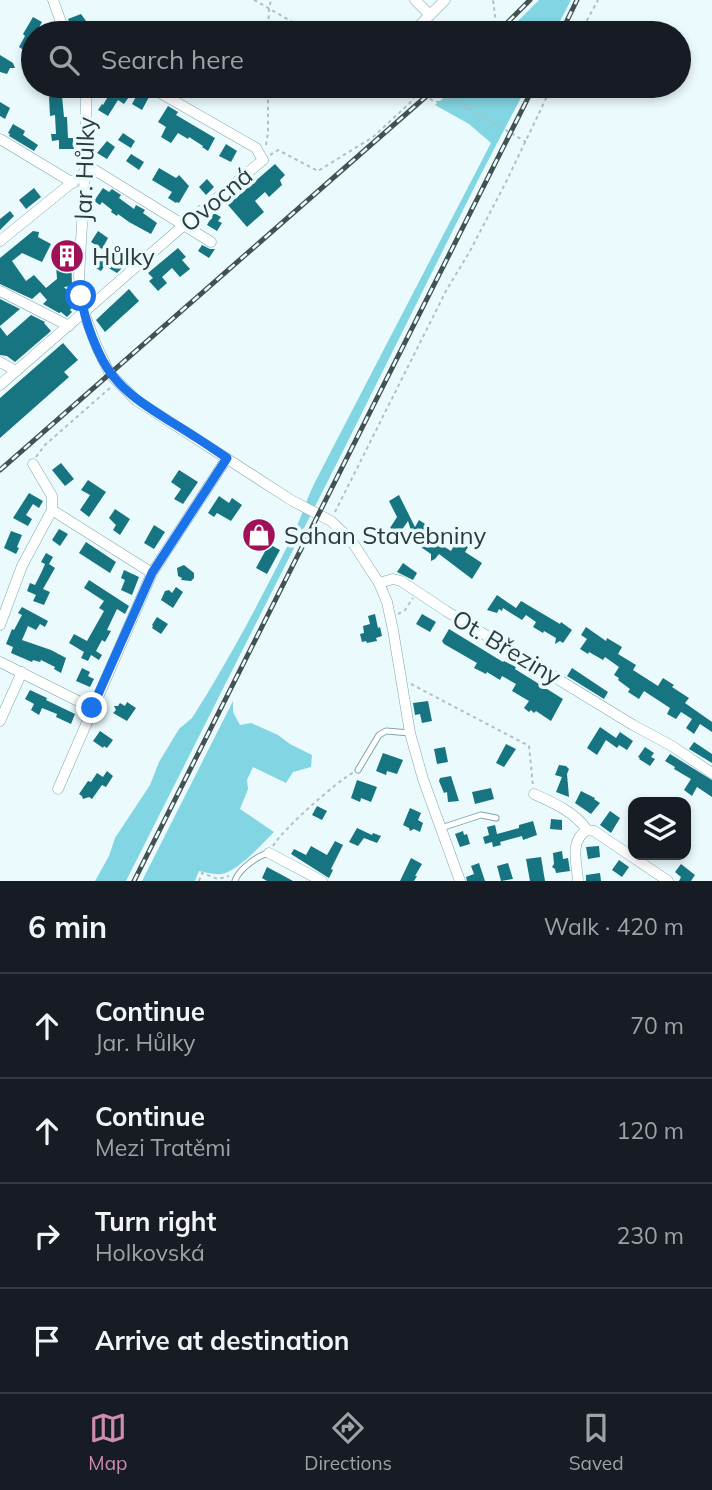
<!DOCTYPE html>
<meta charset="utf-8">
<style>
body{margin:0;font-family:Mulish,sans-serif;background:#242831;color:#f1f3f6}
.controls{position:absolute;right:21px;bottom:21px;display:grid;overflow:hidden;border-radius:14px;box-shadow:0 4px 10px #0003}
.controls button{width:63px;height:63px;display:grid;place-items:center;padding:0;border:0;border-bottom:2px solid #363941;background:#171b24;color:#f1f3f6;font:35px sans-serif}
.stop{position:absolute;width:21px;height:21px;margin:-16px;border:5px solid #1a73e8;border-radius:50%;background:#fff}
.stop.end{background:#1a73e8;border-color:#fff;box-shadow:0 2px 7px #0008}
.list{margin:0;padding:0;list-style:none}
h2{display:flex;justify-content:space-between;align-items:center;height:91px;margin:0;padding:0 28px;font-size:30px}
h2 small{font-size:23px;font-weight:400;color:#9ea1a6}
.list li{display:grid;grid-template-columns:46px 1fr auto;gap:21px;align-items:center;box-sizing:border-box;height:105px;padding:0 28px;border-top:2px solid #363941}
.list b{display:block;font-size:26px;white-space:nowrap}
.list p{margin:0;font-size:23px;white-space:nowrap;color:#9ea1a6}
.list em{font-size:23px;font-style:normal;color:#9ea1a6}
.icon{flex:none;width:38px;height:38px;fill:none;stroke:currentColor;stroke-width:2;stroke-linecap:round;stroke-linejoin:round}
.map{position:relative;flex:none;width:712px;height:881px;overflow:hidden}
.search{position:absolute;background:#171b24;box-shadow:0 4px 10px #0003;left:21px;right:21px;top:21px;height:77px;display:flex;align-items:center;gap:18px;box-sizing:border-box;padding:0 24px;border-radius:38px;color:#9ea1a6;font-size:26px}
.sheet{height:511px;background:#171b24}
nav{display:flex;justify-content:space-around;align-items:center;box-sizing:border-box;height:98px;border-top:2px solid #363941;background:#171b24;font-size:19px;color:#9ea1a6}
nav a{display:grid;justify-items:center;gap:4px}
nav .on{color:#cd8daf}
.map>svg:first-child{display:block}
</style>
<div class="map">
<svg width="712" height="881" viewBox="0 0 712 881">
<rect width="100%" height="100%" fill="#ebfbfd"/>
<g fill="#82d5e2">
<path d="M539,0h32l-17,33h-48z"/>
<path d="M451,86h76l-48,92 -134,269 -219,434h-31l14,-25 6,-18 35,-53 9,-23 20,-33 13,-11c37,-58 69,-119 100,-181 9,-18 14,-37 23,-55l176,-339 -22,-19 -34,-19 14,-12z"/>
<path d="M233,701v11l7,13 11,-2 27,12 12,9 22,11 -1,12 -18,5 -7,11 -33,-16 -6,13 1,9 -8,20 34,23c-11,11 -37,40 -53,42 -6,1 -16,-2 -22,-3l-4,10h-53z"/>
</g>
<g fill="#177481">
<path d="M81,14l5,7 -7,12 -8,-6 -3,-8z"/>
<path d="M33,17l9,5 -6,11h-3v4l-8,14 -6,-4 6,-11 -2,-2z"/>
<path d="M0,55l13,8 2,5h-5l-3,6 -7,-2z"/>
<path d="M113,88l16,9 -5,7 -6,-4 -10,16 -10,-6 4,-6 1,1z"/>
<path d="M139,91l10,6 -7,13 -10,-6z"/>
<path d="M62,96l2,21h3l1,21h6v11h-15v-9l-7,1 -1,-7h5l-1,-19 -5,1 -1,-19z"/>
<path d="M0,102l10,6 -5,11 -5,-3z"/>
<path d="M168,106l10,6 -2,3 39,23 -7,13 -6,-4 1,-1 -14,-9 -1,2 -10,-6 -7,10 -10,-6 5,-10 -8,-5z"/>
<path d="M13,124l12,7 -2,4 15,10 -4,6 -25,-15 1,-2 -2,-1z"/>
<path d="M123,133l12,8 -4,7 -13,-8z"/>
<path d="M107,141l8,6 -8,12 -10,-6z"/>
<path d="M226,144l11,7 -6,11 -12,-6z"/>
<path d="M131,154l13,8 -5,8 -13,-9z"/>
<path d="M275,164l10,11 -5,5 2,5 -13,12 -4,-5 -10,9 9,11 -17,15 -19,-22z"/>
<path d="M159,168l17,10 3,-3 10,11 -10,17 -2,-1 -1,1 -8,-5 4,-6 -20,-12z"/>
<path d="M207,179l7,8 -8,8 -7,-8z"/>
<path d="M34,188l7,9 -15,12 -7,-9z"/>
<path d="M103,188l6,4 3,-3 9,6 -2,3 15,11 2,-4 9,5 -2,3 14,10 -6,11 -22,-12 -11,-8 -1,2 -6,-4 1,-2 -10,-8 -2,3 -6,-4z"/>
<path d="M10,211l4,5 -14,14v-11z"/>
<path d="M214,213l7,4 -3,4 4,2 -5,8 -10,-6z"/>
<path d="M33,231l6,1 -1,5 13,7 -9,18 -20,-9 -10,8 14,20 8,-6 12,13 11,-9 -1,-14 9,-1 -2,-11 8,-1 1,34 -8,1 10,11 -1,4 2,3 -5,5 2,2 -5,5 -6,-5 -2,1 -16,-9 4,-4 -7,-8 -8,7 -32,-15v-26z"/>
<path d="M98,231l10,7 -6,11 -11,-7z"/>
<path d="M202,245l8,4h5l-6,9 -11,-7z"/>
<path d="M178,248l8,9 -4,3 8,9 -10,8 -8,-9 -10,9 5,6 -9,8 -9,-10 4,-3 -5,-5z"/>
<path d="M117,254l9,5 -4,7 1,1 -6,6 -10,-6 -1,1 -2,-1 -3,4 -9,-5 6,-11 14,8z"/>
<path d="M129,289l10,12 -34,31 -9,-12z"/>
<path d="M0,299l20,10 -20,17z"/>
<path d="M31,315l14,7 -1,1 7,8 -36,31 -8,-6 -7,-1v-28l7,9z"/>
<path d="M63,343l15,17 -14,12 5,5 -69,61v-40z"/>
<path d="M61,463l13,16 -9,7 -13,-16z"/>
<path d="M179,470l19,12 -15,22 -9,-5 7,-10 -10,-7z"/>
<path d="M88,480l18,12 -17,25 -9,-7 10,-15 -9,-5z"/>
<path d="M29,493l14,8 -4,7 -6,-4 -7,11 6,4 -4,7 -15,-8z"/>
<path d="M399,495l16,32 4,-7 12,8 -4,8 24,15 6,-11 11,7 -3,5 17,11 -10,16 -33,-25 -4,5 -4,2v-7l-16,-11 -7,-22 -9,13 -9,-6 7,-11 -8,-16z"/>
<path d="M219,496l10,7 3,-5 10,7 -11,16 -14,-8 -3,4 -6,-4z"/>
<path d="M115,509l15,10 -10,16 -7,-5 3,-5 -7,-7z"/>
<path d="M154,525l11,7 -11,17 -10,-6z"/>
<path d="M59,529l9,5 -8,12 -8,-6z"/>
<path d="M11,531l11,4 -5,12 2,1 -3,6 -12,-6z"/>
<path d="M86,542l30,20 -6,11 -31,-20z"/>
<path d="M269,544l11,6 -13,24 -11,-6z"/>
<path d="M46,553l7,4 -4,7 6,4 -12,21 7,3 -6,13 -11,-4 3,-6 -9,-4 3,-8 5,2 7,-14 3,-7 -4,-2z"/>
<path d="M403,563l14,10 -4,7 -16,-8z"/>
<path d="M184,565l10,8v5l-3,3 -10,-1 1,-2 -4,-2 -1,-8z"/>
<path d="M124,570l15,7 -7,18 -11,-5 4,-10 -4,-2z"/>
<path d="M89,580l40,26 -4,8 -8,-5 -10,21 4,1 -6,11 -3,-2 -6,11 6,4 -3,5 -8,-5 -3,6 -7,-3 3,-6 -15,-9 5,-9 13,7 17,-30 -5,-3 5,-7 -20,-13z"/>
<path d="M176,587l7,5 -10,16 -12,-8 4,-9 4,-1 3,3z"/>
<path d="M497,595l19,13 5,-7 39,23 1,-2 11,8 -9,13 -3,-2 -5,3 1,-6 -12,-7 -1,2 -10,-6 3,-5 -10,-7 -4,5 -19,-12 -1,3 -3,-2 -2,4 -10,-3z"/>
<path d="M22,607l26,14 -3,6 -5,-3 -4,6 -8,-4 -6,14 29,10 15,8 -5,15 -7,-4 1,-2 -14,-7 -1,2 -7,-2 -1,2 -21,-9 2,-6 -7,-3 6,-15 2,1 8,-15 -4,-2z"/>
<path d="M375,614l3,14 2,-1 2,9 -6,2 1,3 -10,2 -1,-2 -4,1 -2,-8 4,-1 -1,-7 7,-2 -2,-8z"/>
<path d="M422,614l14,8 -6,10 -14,-8z"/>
<path d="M157,617l11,7 -7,10 -9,-6 1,-2 -1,-1z"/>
<path d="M586,627l20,14 1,-3 15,9 -4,7 18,11 -3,5 25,16 5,-8 11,7 -2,2 17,11 -4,5 27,19v10l-12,-8 -6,10 -8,-6 6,-9 -11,-7 -5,7 -9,-5 3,-6 -26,-17 -5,8 -11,-7 2,-3 -12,-9 1,-2 -5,-3 5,-8 -14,-10 -2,3 -14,-8 -1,2 -8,-5 7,-10 -6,-4z"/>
<path d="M449,629l54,33 1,-1 12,6 -1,2 48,30 -12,22 -15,-10 -2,2 -3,-3 -2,2 -5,-4 5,-7 -17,-10 4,-7 -14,-8 -2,4 -13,-8 -1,2 -12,-6 3,-5 -33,-19 -2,-3z"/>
<path d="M82,668l8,4 -2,4 6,3 -4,8 -14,-6z"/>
<path d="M572,668l36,24 -4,7 -37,-23z"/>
<path d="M30,690l17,8 -1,2 29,14 -4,10 -15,-7 1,-3 -15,-6 -3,7 -8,-5 3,-6 -9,-5z"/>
<path d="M428,701l4,20 -10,2 -2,-9 -5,1 -2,-12z"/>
<path d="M127,702l9,6 -9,13 -14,-8 3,-3 -2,-4h4l2,-3 5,3z"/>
<path d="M600,727l16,11 4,-6 13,9 -6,9 -8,-5 -2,3 -11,-8 -9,15 -10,-7z"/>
<path d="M100,731l13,9 -6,8 -3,-2 -1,2 -10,-7z"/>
<path d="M694,742l18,12v9l-23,-14z"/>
<path d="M506,744l10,5 -12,18 -8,-4z"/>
<path d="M445,747l3,15 -11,2 -3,-15z"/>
<path d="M645,747l9,6 -3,4 4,2 -5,7 -11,-7 1,-1 -2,-1z"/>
<path d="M383,753l20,7 -6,14 -10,-3 -1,4 -10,-4z"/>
<path d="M670,754l42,26v17l-15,-10 -5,9 -8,-6 7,-11 -17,-10 1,-2 -10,-6z"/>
<path d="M559,765l7,1 3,3 -2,5 2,23 -13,-5 6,-15 -7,-2z"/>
<path d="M107,771l6,5 -7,11 -4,-2 -10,14 -3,-2 -6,2 -1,-3 -3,-2 9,-13 3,1 6,-9 6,4z"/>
<path d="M451,776l8,25 -11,1 -1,-10 -3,1 -5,-12 1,-3z"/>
<path d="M357,780l20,7 -6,15 -10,-4 -1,4 -9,-4z"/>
<path d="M491,788l3,11 -19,5 -3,-12z"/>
<path d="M581,791l14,7 -1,1 6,4 -9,11 -16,-11z"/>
<path d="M317,806l10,5 -5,9 -10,-5z"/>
<path d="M410,808l11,5 -3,7 5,3 -3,9 -6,-3 -4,2 -1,-3 -6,-3z"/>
<path d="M610,811l10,7 -9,15 -11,-8z"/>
<path d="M551,819l11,1v10l-12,-1z"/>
<path d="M533,821l4,14 -14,5 -1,-4 -22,6 1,3 -8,2 -1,-5 -7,2 -2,-7 6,-2 -2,-8 8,-2 2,9 22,-6v-3z"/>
<path d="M357,828l15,7 1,-2 8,3 -4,7 -13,-5 -6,8 -9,-4z"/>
<path d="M463,831l1,4 3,-1 3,10 -10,3 -5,-13z"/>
<path d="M335,841l8,4 -12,24 2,1 -4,8 -38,-24 3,-5 12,6 5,-9 16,9z"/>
<path d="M599,846l1,11 -12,2 -2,-12z"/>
<path d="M562,851l1,8 5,-1 2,13 -14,2 -1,-4 -3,-2 2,-3 -1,-11z"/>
<path d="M541,857l4,24h-15l-4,-22z"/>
<path d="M411,858l11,6 -7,12h2l-3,5h-14z"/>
<path d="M619,860l10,7 -7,10 -10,-7z"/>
<path d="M479,863l6,18h-18l-1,-4 8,-3 -3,-8z"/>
<path d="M508,863l5,16 -12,2 -4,-15z"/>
<path d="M681,864l14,11 -4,6h-12l2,-4 -6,-5z"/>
<path d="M267,867l15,8 11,6h-26l-5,-3z"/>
<path d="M600,873l1,8h-15v-6z"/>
</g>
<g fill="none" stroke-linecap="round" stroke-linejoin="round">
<g stroke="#81a6ad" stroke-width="7">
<g id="lane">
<path d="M358,770l21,-35 7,-4 24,2"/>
<path d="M441,828l40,-13 15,3"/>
<path d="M235,881c3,-11 23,-26 34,-28"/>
</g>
</g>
<g stroke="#81a6ad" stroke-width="11">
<g id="street">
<path d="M53,0l12,33"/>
<path d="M415,0l15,15"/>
<path d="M412,33l33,-33"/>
<path d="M83,86l3,12v16l-1,58 -6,105 5,36 13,34 13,27 26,26 155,100 40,21 20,19 28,43 8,19 6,28 17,103 13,46 37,102"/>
<path d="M0,139l73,44"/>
<path d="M85,164l126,78"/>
<path d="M0,241l85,-69"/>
<path d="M0,291l69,35"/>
<path d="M0,362l16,9"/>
<path d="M0,385l184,-160 79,-65 -7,-12 -108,-62"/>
<path d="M52,510l100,63"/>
<path d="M379,583l14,-4 8,2 45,30 187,114 39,21 40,27"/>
<path d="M0,625l22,-59 30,-56v-14l-19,-32"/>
<path d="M0,662l92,46"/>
<path d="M0,721l22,-49"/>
<path d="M58,789l94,-216 75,-115"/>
<path d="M534,794c18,8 41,18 53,36l7,1 74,50"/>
<path d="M269,853l53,28"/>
<path d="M578,881c-1,-18 -9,-40 9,-51"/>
</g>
</g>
<g stroke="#b0c0c2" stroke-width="2" stroke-dasharray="3.5 3.5" stroke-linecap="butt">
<path d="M254,0l58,33"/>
<path d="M268,33l1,-24 2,-9"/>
<path d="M484,33l12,-10 -3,-23"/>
<path d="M531,33l10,-9"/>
<path d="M580,33l18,-33"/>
<path d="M405,86l31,16 11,-1 20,-15"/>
<path d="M451,98l75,44"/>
<path d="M266,145l2,-12v-47"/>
<path d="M270,155l8,-5 40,21 55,-34 40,-37 3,-8 10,-6"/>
<path d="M36,457l9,-12 66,-58"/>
<path d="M335,512l112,-223 23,-38 36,-69 46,-96"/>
<path d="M398,614l7,-4 8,-12"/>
<path d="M411,684l118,62 4,40"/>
<path d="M273,846c10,-17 63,-64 81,-74"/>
<path d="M199,881l3,-8 16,6 11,-3"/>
</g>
<use href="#lane" stroke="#fff" stroke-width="5"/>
<use href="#street" stroke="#fff" stroke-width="10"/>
<g stroke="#425254" stroke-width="5">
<g id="rail">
<path d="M497,33l33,-33"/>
<path d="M561,33l16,-33"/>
<path d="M0,470l438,-384"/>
<path d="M134,881l400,-795"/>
</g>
</g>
<use href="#rail" stroke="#ebfbfd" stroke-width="2.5" stroke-dasharray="8" stroke-linecap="butt"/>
</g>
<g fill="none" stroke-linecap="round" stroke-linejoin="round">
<path stroke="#1a73e8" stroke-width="9" d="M81,296c3,23 17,62 32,80 15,19 35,31 55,44 20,12 40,25 59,38l-75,115 -60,135"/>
</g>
<defs>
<g id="building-disc" transform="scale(1.75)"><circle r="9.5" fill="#a11158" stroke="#ebfbfd"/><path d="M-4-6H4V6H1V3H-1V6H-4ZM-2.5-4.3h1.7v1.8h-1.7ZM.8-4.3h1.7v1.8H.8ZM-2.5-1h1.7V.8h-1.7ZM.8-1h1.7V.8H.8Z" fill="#fff"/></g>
<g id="shop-disc" transform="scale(1.75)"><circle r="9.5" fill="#a11158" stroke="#ebfbfd"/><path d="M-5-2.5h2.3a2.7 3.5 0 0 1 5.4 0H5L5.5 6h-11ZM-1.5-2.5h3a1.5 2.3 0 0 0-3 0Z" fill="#fff"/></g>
</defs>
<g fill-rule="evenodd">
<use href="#building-disc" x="67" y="256"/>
<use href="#shop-disc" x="259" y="535"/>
</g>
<g text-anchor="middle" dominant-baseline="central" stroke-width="7" stroke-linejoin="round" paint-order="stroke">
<g font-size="24" fill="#2c3c3e" stroke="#ebfbfd">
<text transform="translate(84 169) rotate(-88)">Jar. Hůlky</text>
<text transform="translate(216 199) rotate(-40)">Ovocná</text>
<text transform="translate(507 647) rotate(31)">Ot. Březiny</text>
</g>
<g font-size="24" fill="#2c3c3e" stroke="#ebfbfd" text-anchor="start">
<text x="92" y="256">Hůlky</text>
<text x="284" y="535">Sahan Stavebniny</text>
</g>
</g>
</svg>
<div class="controls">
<button><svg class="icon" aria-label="layers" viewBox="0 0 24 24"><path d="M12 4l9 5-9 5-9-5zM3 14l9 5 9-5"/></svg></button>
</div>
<div class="stop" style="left:81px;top:296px"></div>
<div class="stop end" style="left:92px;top:708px"></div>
<div class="search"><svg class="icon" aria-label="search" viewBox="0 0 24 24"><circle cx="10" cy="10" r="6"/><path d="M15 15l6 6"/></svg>Search here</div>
</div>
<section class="sheet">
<h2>6 min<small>Walk · 420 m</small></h2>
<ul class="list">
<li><svg class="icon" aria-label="ahead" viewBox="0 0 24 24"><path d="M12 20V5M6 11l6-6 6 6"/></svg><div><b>Continue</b><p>Jar. Hůlky</p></div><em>70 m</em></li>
<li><svg class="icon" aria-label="ahead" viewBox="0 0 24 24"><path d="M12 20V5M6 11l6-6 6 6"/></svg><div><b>Continue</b><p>Mezi Tratěmi</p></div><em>120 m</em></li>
<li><svg class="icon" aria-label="right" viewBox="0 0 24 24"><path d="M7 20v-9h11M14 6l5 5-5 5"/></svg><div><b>Turn right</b><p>Holkovská</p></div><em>230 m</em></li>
<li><svg class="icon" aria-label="arrive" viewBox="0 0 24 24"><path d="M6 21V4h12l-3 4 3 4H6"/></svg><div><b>Arrive at destination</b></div></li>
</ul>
</section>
<nav>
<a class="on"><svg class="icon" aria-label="map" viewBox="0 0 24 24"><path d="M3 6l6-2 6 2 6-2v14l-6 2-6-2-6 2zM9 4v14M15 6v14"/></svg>Map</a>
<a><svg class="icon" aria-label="directions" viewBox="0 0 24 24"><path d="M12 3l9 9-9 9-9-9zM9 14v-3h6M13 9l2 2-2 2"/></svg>Directions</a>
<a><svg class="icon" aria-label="saved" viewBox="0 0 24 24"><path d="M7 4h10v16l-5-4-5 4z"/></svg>Saved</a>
</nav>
